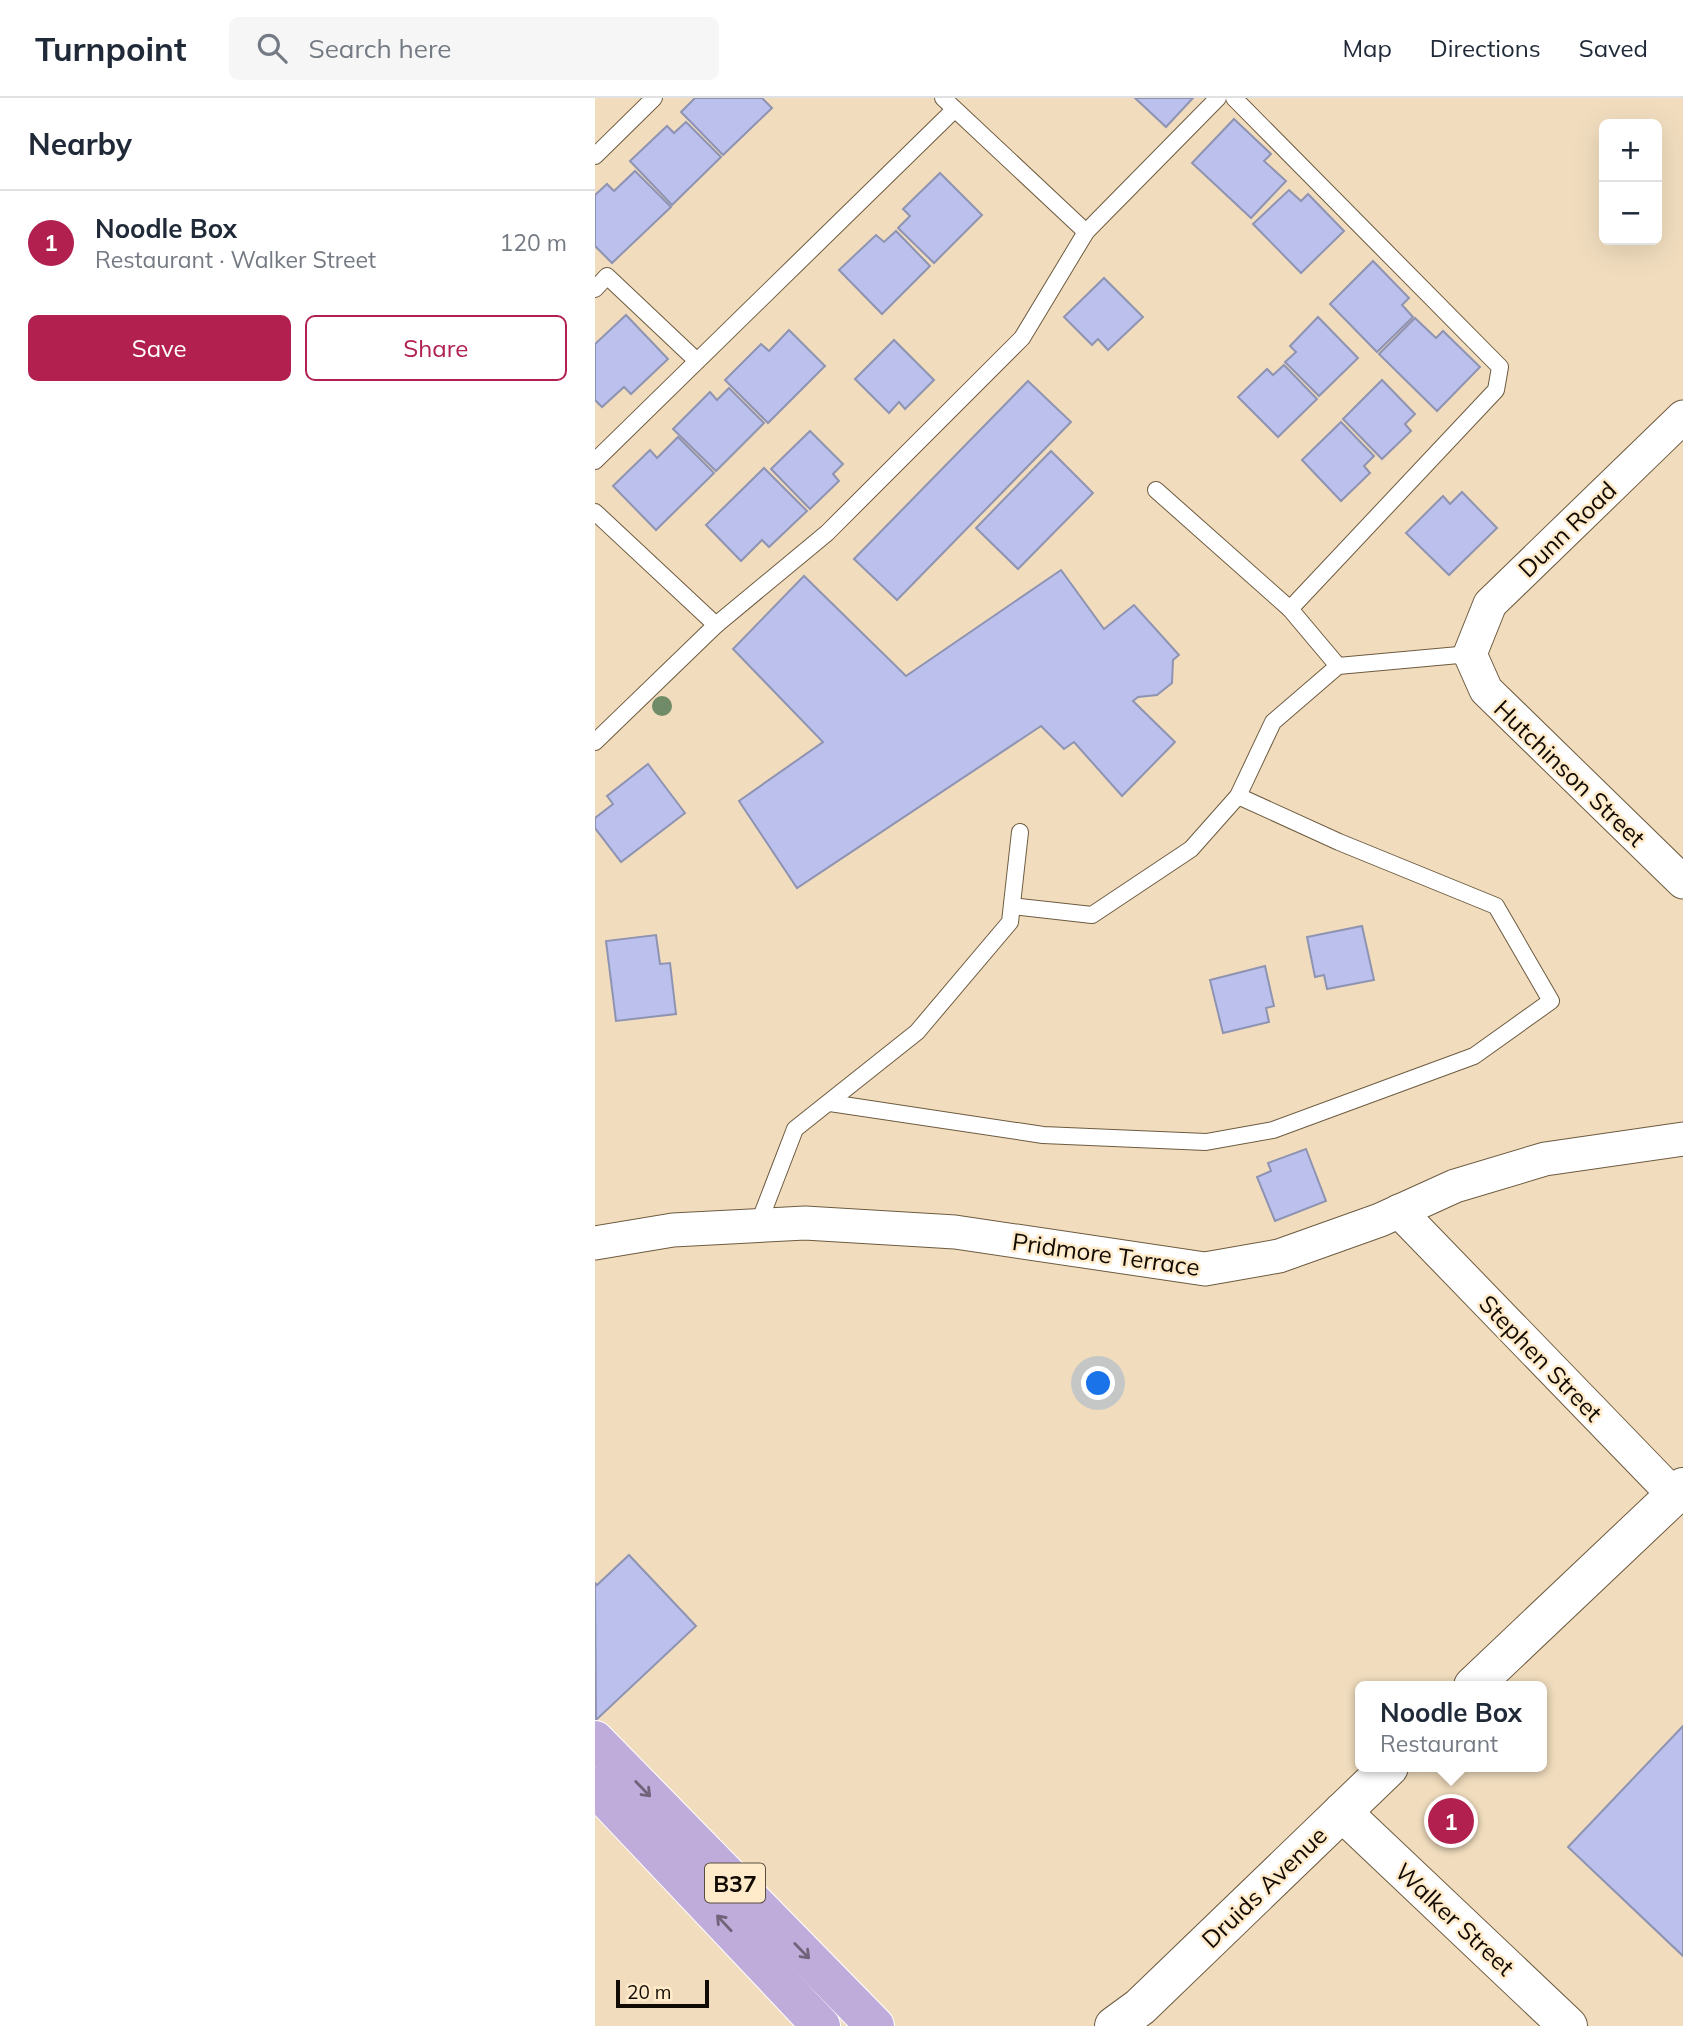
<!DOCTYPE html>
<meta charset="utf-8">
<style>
body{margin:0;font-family:Mulish,sans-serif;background:#f6f6f7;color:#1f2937}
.controls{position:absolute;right:21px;top:21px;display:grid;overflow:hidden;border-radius:10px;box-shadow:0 7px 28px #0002}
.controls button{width:63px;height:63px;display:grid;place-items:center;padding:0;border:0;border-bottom:2px solid #e0e1e3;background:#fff;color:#1f2937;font:35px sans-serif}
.scale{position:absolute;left:21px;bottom:18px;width:93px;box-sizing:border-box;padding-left:7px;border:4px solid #120b03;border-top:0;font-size:19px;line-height:24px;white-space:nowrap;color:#120b03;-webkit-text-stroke:5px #ffeaca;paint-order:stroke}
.you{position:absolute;left:504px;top:1286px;width:24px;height:24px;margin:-18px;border:5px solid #fff;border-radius:50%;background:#1a73e8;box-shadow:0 0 0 10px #1a73e833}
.badge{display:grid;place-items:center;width:46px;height:46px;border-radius:50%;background:#b1204f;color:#fff;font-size:23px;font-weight:700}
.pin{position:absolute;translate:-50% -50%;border:4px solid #fff;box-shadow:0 2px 7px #0006}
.popup{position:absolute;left:760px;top:1583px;width:192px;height:91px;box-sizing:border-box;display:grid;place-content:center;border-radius:10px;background:#fff;filter:drop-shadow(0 2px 5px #0005);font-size:23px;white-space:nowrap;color:#747a83}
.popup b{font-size:26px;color:#1f2937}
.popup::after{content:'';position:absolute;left:50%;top:100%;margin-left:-14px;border:14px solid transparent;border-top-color:#fff}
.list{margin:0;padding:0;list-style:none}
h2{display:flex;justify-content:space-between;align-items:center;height:91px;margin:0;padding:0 28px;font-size:30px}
h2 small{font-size:23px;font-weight:400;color:#747a83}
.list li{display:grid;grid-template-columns:46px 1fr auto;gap:21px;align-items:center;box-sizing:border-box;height:105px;padding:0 28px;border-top:2px solid #e0e1e3}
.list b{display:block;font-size:26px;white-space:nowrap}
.list p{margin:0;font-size:23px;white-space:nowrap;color:#747a83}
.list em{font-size:23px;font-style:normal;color:#747a83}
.actions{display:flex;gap:14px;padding:21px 28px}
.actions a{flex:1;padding:16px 0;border:2px solid #b1204f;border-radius:10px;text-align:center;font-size:24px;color:#b1204f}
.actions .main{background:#b1204f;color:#fff}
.icon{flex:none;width:38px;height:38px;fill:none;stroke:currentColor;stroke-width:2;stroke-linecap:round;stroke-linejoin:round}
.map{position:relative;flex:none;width:1088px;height:1928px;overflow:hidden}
header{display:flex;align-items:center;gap:42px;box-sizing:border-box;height:98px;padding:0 35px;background:#fff;border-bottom:2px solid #e0e1e3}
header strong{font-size:33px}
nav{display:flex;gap:38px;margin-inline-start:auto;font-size:24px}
.search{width:490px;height:63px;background:#f6f6f7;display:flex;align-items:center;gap:18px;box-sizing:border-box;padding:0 24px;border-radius:10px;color:#747a83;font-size:26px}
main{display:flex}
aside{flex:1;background:#fff}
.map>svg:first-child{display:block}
</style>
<header>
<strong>Turnpoint</strong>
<div class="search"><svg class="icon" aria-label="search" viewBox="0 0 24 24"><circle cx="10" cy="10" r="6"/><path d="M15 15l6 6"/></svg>Search here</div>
<nav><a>Map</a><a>Directions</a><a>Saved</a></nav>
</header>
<main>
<aside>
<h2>Nearby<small></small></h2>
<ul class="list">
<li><span class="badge">1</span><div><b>Noodle Box</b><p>Restaurant · Walker Street</p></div><em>120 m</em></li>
</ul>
<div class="actions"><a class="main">Save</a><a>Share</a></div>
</aside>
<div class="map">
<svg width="1088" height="1928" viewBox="0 0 1088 1928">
<rect width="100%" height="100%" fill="#f1ddbe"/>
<g fill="#bbc0ec" stroke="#8f93b2" stroke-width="2">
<path d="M100,0h67l10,10 -49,47 -42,-43z"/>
<path d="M540,0h58l-27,29z"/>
<path d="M639,21l37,35 -7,7 22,20 -35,37 -59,-55z"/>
<path d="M91,24l35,35 -49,48 -42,-44 37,-35 7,7z"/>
<path d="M40,73l36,36 -59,56 -17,-17v-51l12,-11 7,7z"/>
<path d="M345,75l42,42 -48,48 -36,-35 12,-12 -7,-7z"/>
<path d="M694,92l12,11 7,-7 36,37 -43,42 -48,-49z"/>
<path d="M301,133l34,35 -48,48 -43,-44 37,-35 8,7z"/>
<path d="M778,163l36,37 -7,7 11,12 -36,35 -47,-48z"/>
<path d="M509,180l39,39 -35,33 -10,-11 -6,6 -28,-28z"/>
<path d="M31,217l42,44 -37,35 -7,-7 -22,20 -7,-7v-56z"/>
<path d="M723,219l40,41 -39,38 -34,-34 11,-10 -6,-6z"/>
<path d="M820,220l21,20 7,-7 37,36 -43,44 -58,-57z"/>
<path d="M194,232l36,36 -57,57 -43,-43 36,-36 8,7z"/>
<path d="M299,242l40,40 -29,29 -6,-7 -10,11 -34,-34z"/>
<path d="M689,267l33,34 -39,38 -40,-40 29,-28 6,6z"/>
<path d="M787,282l33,34 -10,10 6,7 -29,28 -39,-40z"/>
<path d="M433,283l43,41 -174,178 -43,-41z"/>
<path d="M134,290l35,35 -48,48 -43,-42 37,-37 7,8z"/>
<path d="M746,324l33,34 -10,10 6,7 -29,28 -39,-41z"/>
<path d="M215,333l33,33 -10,10 6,7 -29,28 -39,-40z"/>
<path d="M83,339l36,36 -58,57 -43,-44 37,-36 7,8z"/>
<path d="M456,353l42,42 -75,76 -42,-41z"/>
<path d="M169,370l43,43 -38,36 -7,-7 -21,21 -35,-36z"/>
<path d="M867,394l35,36 -48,47 -43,-42 37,-37 7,8z"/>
<path d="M466,472l43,59 30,-24 45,50 -6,5 -1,23 -15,12 -19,2 -5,4 42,41 -53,54 -48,-54 -10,7 -23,-23 -244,162 -58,-87 84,-59 -90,-93 71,-73 102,100z"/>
<path d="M53,666l37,49 -64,49 -26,-34v-10l18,-14 -6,-8z"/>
<path d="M767,828l12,54 -47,9 -3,-14 -9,2 -8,-40z"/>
<path d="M61,837l4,29 10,-1 6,51 -60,7 -10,-80z"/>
<path d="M670,868l9,40 -8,2 3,14 -46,11 -13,-53z"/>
<path d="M711,1051l20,52 -51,20 -18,-44 14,-6 -3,-8z"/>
<path d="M34,1457l67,71 -100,94 -1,-137 2,2z"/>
<path d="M1088,1628v230l-115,-109z"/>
</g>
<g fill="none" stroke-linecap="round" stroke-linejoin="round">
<g stroke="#6d5b40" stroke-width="18">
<g id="lane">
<path d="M348,0l143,134"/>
<path d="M0,58l59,-58"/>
<path d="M0,191l12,-13 90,85"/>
<path d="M0,363l359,-351"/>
<path d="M561,392l134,119 206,-219 4,-23 -266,-269"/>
<path d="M0,414l121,113"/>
<path d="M695,511l48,57 132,-12"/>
<path d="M0,644l121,-117 111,-92 195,-195 64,-106 132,-134"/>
<path d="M417,808l80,9 99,-66 47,-53 35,-74 65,-56"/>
<path d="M235,1005l213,32 163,7 67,-12 201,-74 77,-55 -55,-95 -157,-64 -101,-46"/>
<path d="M163,1127l37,-96 122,-97 93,-110 10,-90"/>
</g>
</g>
<g stroke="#6d5b40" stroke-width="35">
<g id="street">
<path d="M1088,319l-193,187 -20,50 16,36 197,192"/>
<path d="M804,1113l275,284"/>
<path d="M0,1145l78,-13 132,-7 150,9 250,37 74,-13 101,-36 75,-34 90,-27 138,-20"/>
</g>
</g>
<g stroke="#6d5b40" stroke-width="40">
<g id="secondary">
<path d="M878,1588l210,-199"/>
<path d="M747,1714l226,214"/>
<path d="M519,1928l26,-19 249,-240"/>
</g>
</g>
<g stroke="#fff" stroke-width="40">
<g id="primary">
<path d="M0,1642l280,286"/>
<path d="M0,1689l226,239"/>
</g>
</g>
<use href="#lane" stroke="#fff" stroke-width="16"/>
<use href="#street" stroke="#fff" stroke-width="33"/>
<use href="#secondary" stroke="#fff" stroke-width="38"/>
<use href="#primary" stroke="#bfacdb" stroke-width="38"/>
</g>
<circle fill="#6f8b67" cx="67" cy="608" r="10"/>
<defs><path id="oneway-shaft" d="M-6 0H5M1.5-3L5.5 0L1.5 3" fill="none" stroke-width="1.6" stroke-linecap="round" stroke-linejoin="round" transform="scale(1.75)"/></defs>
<g stroke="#71647a">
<use href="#oneway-shaft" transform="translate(48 1691) rotate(46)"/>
<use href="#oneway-shaft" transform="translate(129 1825) rotate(-133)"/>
<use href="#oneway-shaft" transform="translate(207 1853) rotate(46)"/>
</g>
<g text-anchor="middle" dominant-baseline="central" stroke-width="5" stroke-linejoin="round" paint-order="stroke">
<rect fill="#ffeaca" stroke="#594e3f" stroke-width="2" x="110" y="1765.5" width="60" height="39" rx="5"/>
<g font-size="23" font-weight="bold" fill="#120b03">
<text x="140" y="1785">B37</text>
</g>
<g font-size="24" fill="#120b03" stroke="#ffeaca">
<text transform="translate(972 431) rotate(-44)">Dunn Road</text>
<text transform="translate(975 675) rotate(44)">Hutchinson Street</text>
<text transform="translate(511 1156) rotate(8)">Pridmore Terrace</text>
<text transform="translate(946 1260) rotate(46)">Stephen Street</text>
<text transform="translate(669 1789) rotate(-44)">Druids Avenue</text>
<text transform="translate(860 1821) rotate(43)">Walker Street</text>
</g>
</g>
</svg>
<div class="controls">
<button>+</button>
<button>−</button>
</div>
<div class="scale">20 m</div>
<div class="you"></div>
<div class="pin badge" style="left:856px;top:1723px">1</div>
<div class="popup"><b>Noodle Box</b>Restaurant</div>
</div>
</main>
